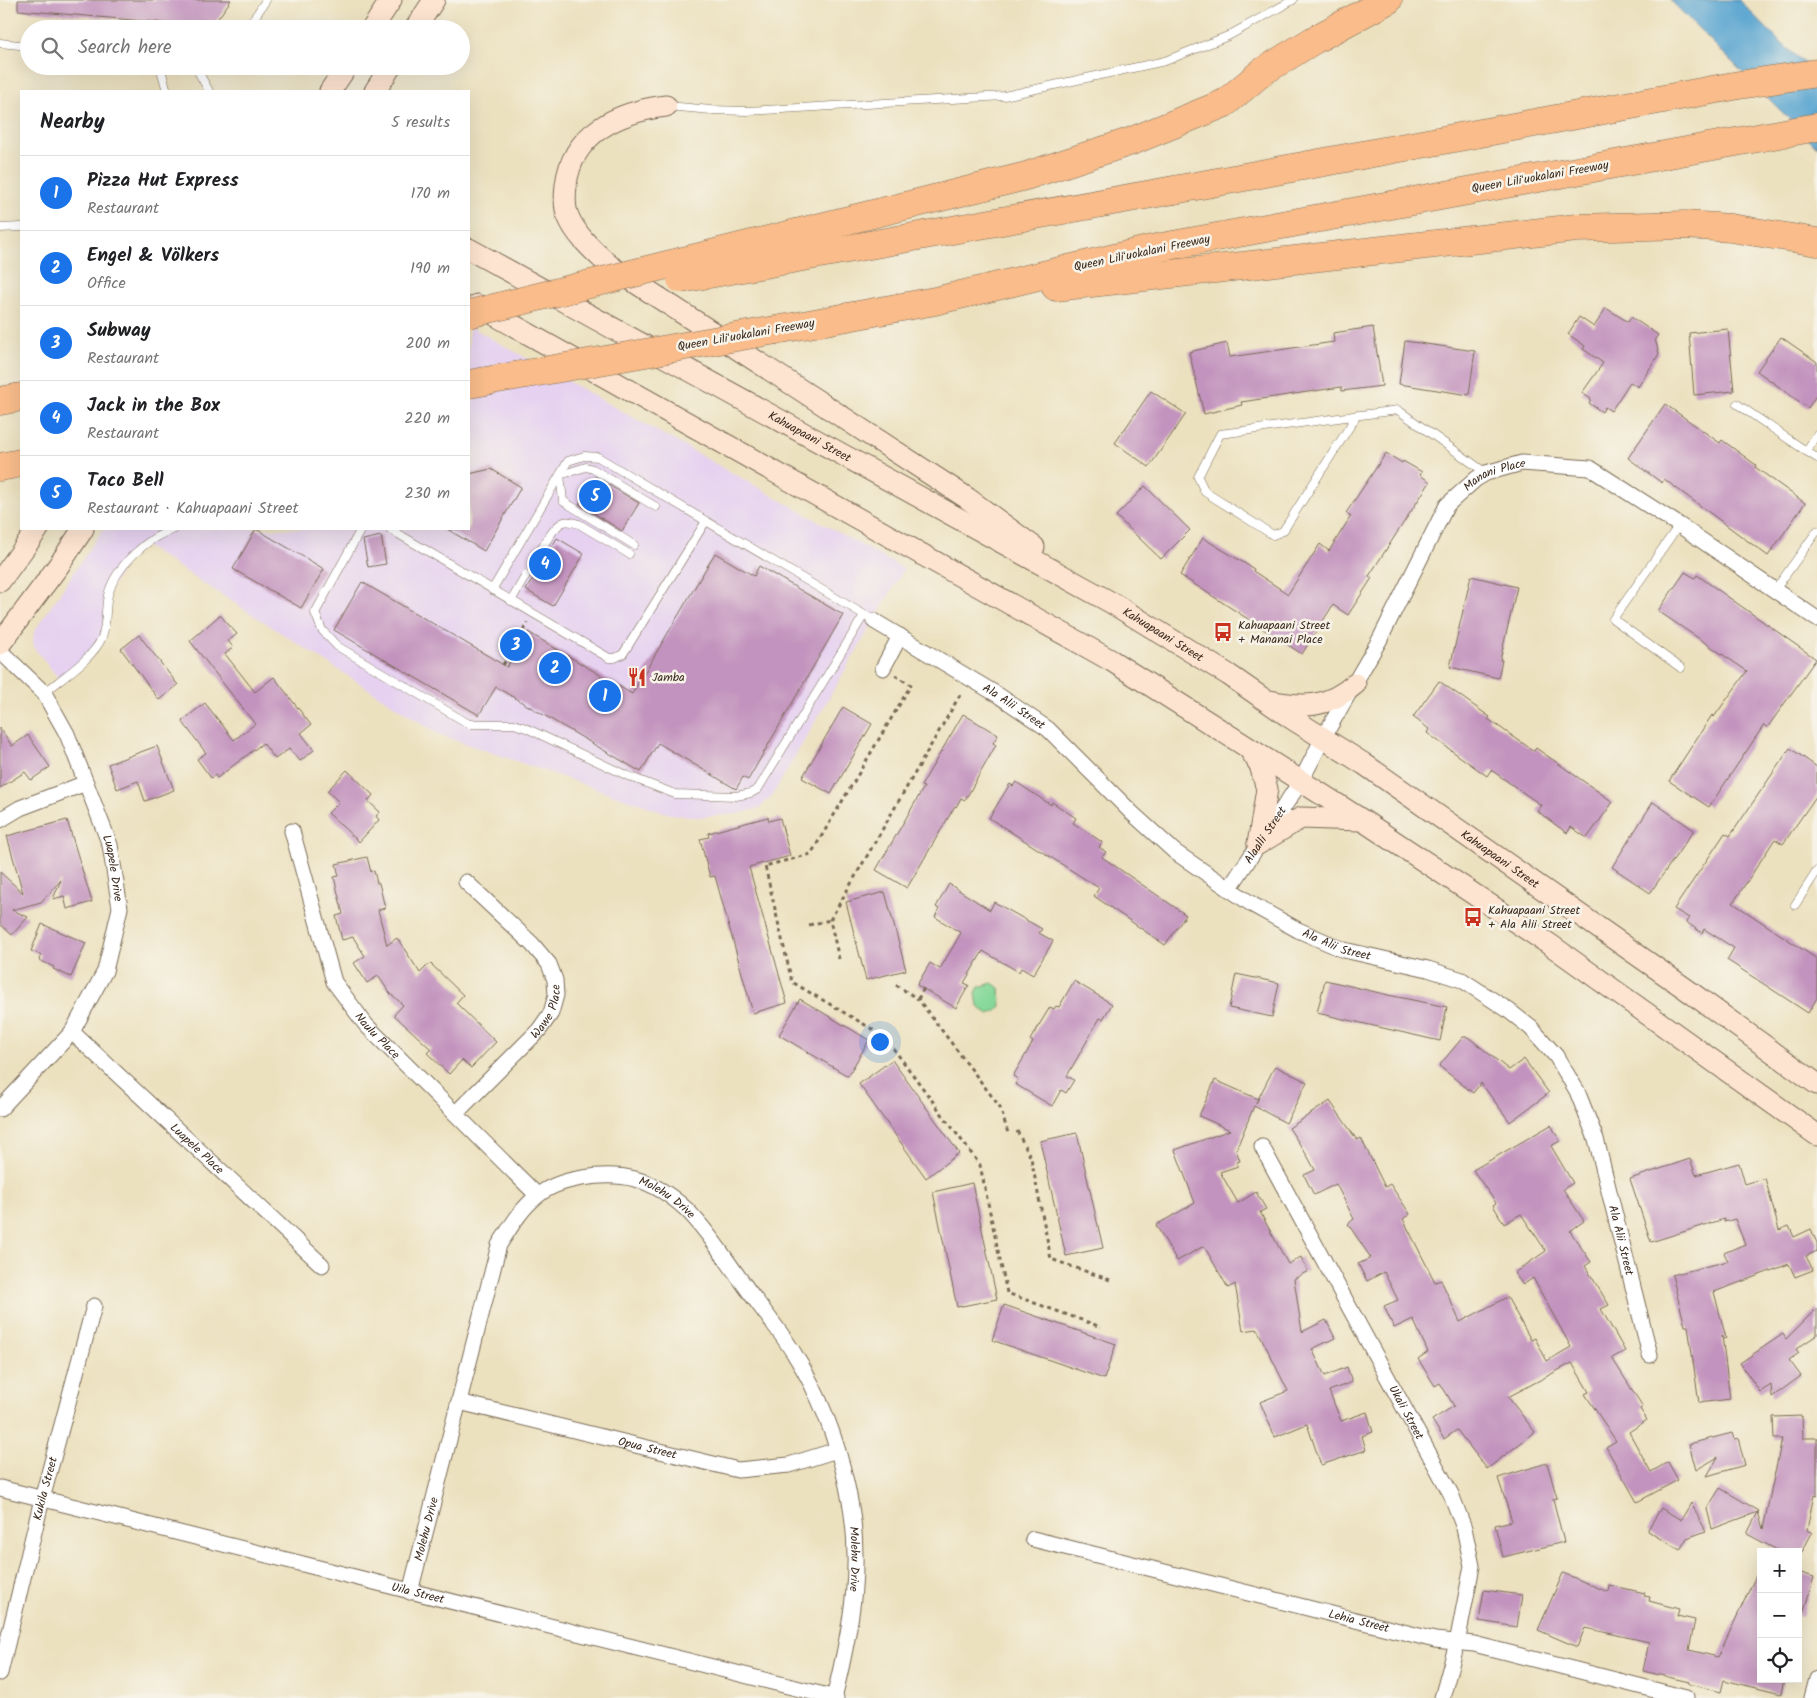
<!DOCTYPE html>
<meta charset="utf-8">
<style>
body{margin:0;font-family:Kalam,sans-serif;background:#f6f6f6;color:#202124}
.controls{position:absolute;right:15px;bottom:15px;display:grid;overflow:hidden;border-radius:0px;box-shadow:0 5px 20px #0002}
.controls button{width:45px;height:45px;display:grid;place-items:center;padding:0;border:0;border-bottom:1px solid #e0e0e0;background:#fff;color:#202124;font:25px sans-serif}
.you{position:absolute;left:879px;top:1041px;width:18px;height:18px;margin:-12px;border:4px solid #fff;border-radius:50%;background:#1a73e8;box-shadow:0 0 0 8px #1a73e833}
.badge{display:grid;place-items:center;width:32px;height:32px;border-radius:50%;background:#1a73e8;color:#fff;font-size:16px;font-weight:700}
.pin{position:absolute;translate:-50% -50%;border:2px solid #fff;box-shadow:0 1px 5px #0006}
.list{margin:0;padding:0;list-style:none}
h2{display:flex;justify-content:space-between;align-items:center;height:65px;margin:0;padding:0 20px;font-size:21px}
h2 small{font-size:16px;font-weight:400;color:#757577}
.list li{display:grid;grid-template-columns:32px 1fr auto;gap:15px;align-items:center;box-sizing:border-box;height:75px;padding:0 20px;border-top:1px solid #e0e0e0}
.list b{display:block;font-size:19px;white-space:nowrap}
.list p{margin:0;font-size:16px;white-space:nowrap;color:#757577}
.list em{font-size:16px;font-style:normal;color:#757577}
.icon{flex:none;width:28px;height:28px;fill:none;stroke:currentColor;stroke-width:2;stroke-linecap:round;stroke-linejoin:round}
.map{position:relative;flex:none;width:1817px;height:1698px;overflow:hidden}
.search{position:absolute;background:#fff;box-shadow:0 5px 20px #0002;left:20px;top:20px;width:450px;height:55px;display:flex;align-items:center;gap:12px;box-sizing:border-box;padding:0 18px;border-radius:28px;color:#757577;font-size:19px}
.panel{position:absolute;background:#fff;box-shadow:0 5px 20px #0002;left:20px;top:90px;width:450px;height:440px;border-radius:0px}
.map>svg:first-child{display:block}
</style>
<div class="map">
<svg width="1817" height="1698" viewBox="0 0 1817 1698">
<rect width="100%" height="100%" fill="#f7f3e8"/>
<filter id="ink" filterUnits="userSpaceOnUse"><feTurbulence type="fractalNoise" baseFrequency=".02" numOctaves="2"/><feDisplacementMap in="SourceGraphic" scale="10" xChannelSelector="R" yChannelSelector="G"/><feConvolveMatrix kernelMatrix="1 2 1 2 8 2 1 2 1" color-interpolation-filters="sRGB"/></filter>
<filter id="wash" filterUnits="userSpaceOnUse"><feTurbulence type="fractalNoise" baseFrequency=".0096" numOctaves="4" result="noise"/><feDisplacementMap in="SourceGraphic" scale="20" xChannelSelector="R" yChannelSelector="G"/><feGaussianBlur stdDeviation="1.12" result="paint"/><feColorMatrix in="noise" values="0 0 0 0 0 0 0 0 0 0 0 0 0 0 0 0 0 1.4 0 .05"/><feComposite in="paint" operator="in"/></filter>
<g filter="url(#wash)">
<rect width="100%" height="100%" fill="#ece1bf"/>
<path fill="#e6d2f0" d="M469,326l435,243 -131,225 -13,14 -23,6 -40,3 -27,-3 -230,-79 -296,-190 -18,17 -18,31 -6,44 -7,11 -35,32 -25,-31 -2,-7 1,-10 69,-103h366z"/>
<path fill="#85d899" stroke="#60815c" d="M992,983l8,5 1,18 -4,5 -8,3 -11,-7 -2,-14 3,-6z"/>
<path fill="#58a4d0" stroke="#4a6777" d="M1670,0h69l40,41 38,33v73z"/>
<g id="blocks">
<g fill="#c293be">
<path d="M18,0h213l-19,27 -194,-17z"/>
<path d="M1606,308l22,14 3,-5 27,18 -3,4 4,15 -21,33 -8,-5 -19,29 -6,-4 -3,5 -13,-9 2,-4 -9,-6 21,-30 -20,-14 2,-3 -17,-12 11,-17 15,10z"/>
<path d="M1373,327l9,59 -40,5 -1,-4 -100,15 1,3 -38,9 -15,-62 38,-9 3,14 104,-15 -1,-9z"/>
<path d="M1728,329l6,62 -40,4 -5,-62z"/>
<path d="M1781,337l36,25v32l-9,14 -51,-37z"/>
<path d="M1405,341l70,10 -6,44 -70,-11z"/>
<path d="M1151,391l35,23 -37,53 -34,-24z"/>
<path d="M1665,404l55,39 2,-3 34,25 -1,2 50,36 -37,53 -104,-77 -2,4 -34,-25z"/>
<path d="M1386,453l16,10 1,-2 19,11 -2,3 10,7 -61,94 3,2 -24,37 -15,-10 -31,49 -122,-79 23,-37 51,31 -1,2 35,23 32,-50 9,7 22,-35 -5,-3z"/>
<path d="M491,469l30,18 -37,64 -37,-22h22v-55z"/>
<path d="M595,477l44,26 -17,28 -43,-27z"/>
<path d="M1145,486l45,44 -29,29 -45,-43z"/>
<path d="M256,529l68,40 -23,39 -68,-39z"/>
<path d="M381,536l5,28 -18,3 -5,-27z"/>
<path d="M557,538l27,16 -31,52 -27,-16z"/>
<path d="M715,553l39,23 5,-10 84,49 -95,165 -5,-3 -7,12 -78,-46 -17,29 -145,-85 -17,28 -145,-85 28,-48 145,85 21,-35 104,62z"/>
<path d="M1685,572l10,6 2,-3 119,84 -49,69 -3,-3 -55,82 -40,-26 43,-66 2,2 33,-46 -89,-60z"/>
<path d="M1471,576l46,11 -17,73h2l-4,18 -48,-11z"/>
<path d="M220,615l17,19 -9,7 5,6 -8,7 30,38 19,-15 37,48 -10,8 13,17 -14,11 -11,-12 -14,10 -12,-16 -46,35 -2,-3 -4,3 -14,-19 9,-6 -24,-32 23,-18 29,37 21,-16 -65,-83z"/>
<path d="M139,635l39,50 -19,15 -38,-51z"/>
<path d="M1439,681l51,36 -2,2 46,32 2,-3 77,54 -26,36 -16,-11 -4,6 -30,-22 4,-6 -50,-35 -4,6 -60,-43 2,-4 -16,-12z"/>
<path d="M843,707l29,17 -41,70 -29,-16z"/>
<path d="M963,714l35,21 -5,8 3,2 -31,55 -4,-2 -5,9 -1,-1 -48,82 -31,-18 48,-83 -3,-1z"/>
<path d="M0,728l12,18 16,-11 22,32 -19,13 -6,-8 -25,16z"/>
<path d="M157,746l17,44 -29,11 -7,-20 -21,8 -9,-25z"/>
<path d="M1790,748l27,19v28l-34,49 -8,-5 -42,64 84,56v39l-9,15 -81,-53 7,-12 -30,-19 -2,4 -16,-11 3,-4 -15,-9 51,-76 5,3z"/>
<path d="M347,770l26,25 -5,6 12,11 -4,4 3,4 -20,22 -31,-29 11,-11 -12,-11z"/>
<path d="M1016,782l35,23 1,-3 24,16 -3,5 29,19 -3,5 7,5 -4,5 84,58 -21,30 -71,-49 5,-8 -110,-70 21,-34 3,2z"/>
<path d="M1653,802l41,28 -44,63 -38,-26z"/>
<path d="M768,817l1,4 11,-3 10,38 -41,11 38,136 -34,10 -38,-137 -5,1 -10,-38 9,-2 -1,-4z"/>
<path d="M67,820l25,82 -25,7 -3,-13 -11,3 8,-19 -20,22 -29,8 16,7 -16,18 -12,-11v-52l23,21 -16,-57z"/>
<path d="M367,857l4,15 3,-1 3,12h2l6,25 -7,2 9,35 10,-7 23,35 10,-10 33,32 -7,8 40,39 -25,26 -9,-8 -13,14 -22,-21 4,-4 -37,-34 9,-10 -13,-12 -12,-17 -11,7 -13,-20 11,-7 -12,-19 -11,3 -6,-24 7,-2 -9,-37 5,-1 -3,-12z"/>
<path d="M949,884l41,26 4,-8 48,27 -3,4 14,8 -20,34 -12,-7 -2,4 -36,-21 -19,32 5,2 -13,23 -39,-23 13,-22 10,6 21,-36 -26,-16 4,-8 -3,-2z"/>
<path d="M885,892l21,78 -40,10 -20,-78z"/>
<path d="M42,924l44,19 -15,34 -18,-8 1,-2 -15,-7 2,-5 -10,-4z"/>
<path d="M1236,974l43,9 -7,34 -43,-9z"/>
<path d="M1325,980l63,15 59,12 -7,34 -123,-28z"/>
<path d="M1074,981l38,23 -9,15 -3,-1 -33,58 7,4 -8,13 -5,-3 -9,16 -37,-22 3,-5 -5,-3 20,-34 -3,-2 20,-33 4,2 2,-3 3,1z"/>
<path d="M800,999l69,41 -21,36 -69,-41z"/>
<path d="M1463,1037h5l41,33 15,-11 25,34 -39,29 -29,-39 -8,10 -34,-27z"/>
<path d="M892,1060l67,93 -33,25 -67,-94z"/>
<path d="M1275,1066l32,16 -21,41 -32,-17 -18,44 4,11 -3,1 1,4 -18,6 18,31 18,-11 10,17 -6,3 28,52 13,-7 7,14 -14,8 8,53 24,-12 9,18 -23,11 13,27 22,-9 5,15 -23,9 12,30 26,-9 6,20 -11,4 4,14 -45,15 -14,-41 -32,13 -15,-35 28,-11 -31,-62 -14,2 -8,-47 -7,4 -24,-42 -27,15 -21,-36 39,-22 -20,-53 55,-20 -31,-14 16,-36 43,19 -2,4z"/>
<path d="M1330,1101l27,39 4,-2 24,49 5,-3 20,30 -7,5 32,63 6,-2 19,42 47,-25 24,43 4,-2 12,23 24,-14 -38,-69 -10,7 -9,-12 32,-22 -25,-37 -17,10 -11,-19 3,-2 -23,-33 78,-45 9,16 -9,5 22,37 -10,6 21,32 -14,10 21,31 -6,4 24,39 -8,4 24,42 -13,7 31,49 -3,2 7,11 -18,12 22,40 17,-10 10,18 -41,22 -31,-55 10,-6 -31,-47 4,-2 -17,-29 -64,34 27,35 -48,37 -30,-39 -13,9 -12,-19 22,-14 -14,-23 -5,3 -17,-27 10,-7 -15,-33 -19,9 -10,-22 14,-6 -14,-28 -17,9 -9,-17 13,-6 -23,-34 6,-5 -18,-35 -22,11 -10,-20 11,-5 -7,-13 -19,-29z"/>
<path d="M1077,1133l26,115 -37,8 -26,-115z"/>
<path d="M1690,1159l6,16 43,-12 6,21 20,-6 14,52 10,-4 5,11 17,-8 6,14v8l-11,5 7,14 -18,7 -6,-13 -75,28 12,46 -2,1 -2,-4 8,64 -31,4 -11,-77h-3l-13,-51 56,-14 -4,-8 21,-9 -10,-25 -11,3v-3l-73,23 -21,-63z"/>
<path d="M972,1183l25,116 -40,8 -24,-115z"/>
<path d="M1004,1305l112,39 -12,35 -112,-39z"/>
<path d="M1817,1308v27l-21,14 3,4 -10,7 12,16 -29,21 -1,-12 -11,7 -20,-29 43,-29 3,5z"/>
<path d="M1802,1416l1,22h14v57l-3,-1 -7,36 5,3 -10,19h-21l-34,-18 11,-22 -46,17 -5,-20 13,-21 39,23 -1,1 5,17 19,-90h-8l-1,-22z"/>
<path d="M1732,1433l2,6 4,-1 7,27 -38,11 11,-19 -22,13 -7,-26z"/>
<path d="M1547,1463l10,35 -4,1 11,43 -61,15 -8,-32 17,-4 -14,-43z"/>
<path d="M1691,1503l15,28 -19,7 -7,12 -33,-19 14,-23 20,12z"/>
<path d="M1761,1565v114h23l-3,15 -57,-14 -3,12 -32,-8v-2l-46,-11 6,-29 -64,-14 -8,19 -39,-17 25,-57 45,19 1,-7 36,8 -1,3 6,1 -1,4 30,8 -2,7 18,4 -6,30 29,7z"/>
<path d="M1798,1572l16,5 -12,40 -4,-1z"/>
<path d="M1484,1590l38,5 -5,32 -38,-6z"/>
</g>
</g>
</g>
<g filter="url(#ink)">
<use href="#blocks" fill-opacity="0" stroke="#796a56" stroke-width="1"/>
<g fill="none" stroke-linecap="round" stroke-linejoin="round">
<g stroke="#796a56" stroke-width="9">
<g id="lane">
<path d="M247,29l19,-29"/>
<path d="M0,43l29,3"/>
<path d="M160,66l7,25"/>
<path d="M195,66l14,25"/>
<path d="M668,106l43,4 36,1 257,-15 161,-35 63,-25 65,-36"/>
<path d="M0,228l21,-1"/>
<path d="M1737,404l69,47"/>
<path d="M1357,415l-74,116 -10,4 -68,-43 -7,-15 22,-43 178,-24 88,63"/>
<path d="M1817,435l-11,16 11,7"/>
<path d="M1679,525l-66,94 68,49"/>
<path d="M361,529l-46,84 7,17 15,16 132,78h45l12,4 102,48 47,18 61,2 15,-3 7,-4 106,-174"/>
<path d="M390,529l219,129h6l8,-4 83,-133"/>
<path d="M634,545l-71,-44 -3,-26 26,-8 7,2 63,38"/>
<path d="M535,560c6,-9 18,-35 29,-38 5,-2 10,1 15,2l50,30"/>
<path d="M492,590l76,-129 16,-5 14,1 270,160"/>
<path d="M1775,590l42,-59"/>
<path d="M511,601l15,-26"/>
<path d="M44,693c17,-14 51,-36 58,-56 5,-13 3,-29 6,-42 7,-28 40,-59 67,-66"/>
<path d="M1795,905l22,-34"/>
</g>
</g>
<g stroke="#796a56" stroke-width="17">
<g id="street">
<path id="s1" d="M874,621l124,74 50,34 84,84 43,39 78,53 45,25 46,20 84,19 34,11 46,30 23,18 25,28 21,35 19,48 54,216"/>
<path id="s2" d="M0,651l44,42 23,41 43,111 10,63 -15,63 -33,61 -72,77"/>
<path d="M883,668l17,-32"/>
<path d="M0,820l20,-12 66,-25"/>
<path id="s3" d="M292,831l42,151 32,43 171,170"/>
<path id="s4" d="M1229,889l72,-108 22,-43 57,-99 67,-134 29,-26 10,-6 36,-10 68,5 89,57 138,94"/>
<path id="s5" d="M72,1032l250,233"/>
<path id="s6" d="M456,1113l83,-83 12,-17 5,-18 -1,-15 -6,-16 -17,-20 -66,-62"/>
<path id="s7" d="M1262,1147l189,347 13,34 8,38 -15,77 -15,55"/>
<path id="s8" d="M459,1402l279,68 51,-5 48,-15"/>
<path id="s9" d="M0,1488l836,210"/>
<path id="s10" d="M1033,1539l402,101 39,4 212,54"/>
<path id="s11" d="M410,1592l89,-347c11,-17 21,-35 37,-48 22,-20 71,-25 99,-18 19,5 38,18 52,31 22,22 38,49 56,73 17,24 37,47 52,72 25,40 42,85 52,131 17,74 5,139 -13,212"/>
<path id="s12" d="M0,1673l42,-174 52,-193"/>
<path d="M1812,1698l5,-19"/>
</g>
</g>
<g stroke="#796a56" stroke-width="23">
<g id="secondary">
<path d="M372,29l19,-29"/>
<path d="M415,29l19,-29"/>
<path d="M330,91l17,-25"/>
<path d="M375,91l16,-25"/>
<path d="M666,106c-48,6 -94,27 -100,79 -1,10 -2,22 2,31 8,20 27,36 42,50l357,232 67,49"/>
<path id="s13" d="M469,249l643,354 117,72 59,41 76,48 322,225 131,95"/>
<path d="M477,305l635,356 250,159 190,126 265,189"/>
<path d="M0,581l38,-52"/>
<path d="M0,644l59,-79 24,-36"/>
<path d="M1270,701c35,7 57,7 85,-17"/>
<path d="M1250,750l10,15 7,24 -9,55"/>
<path d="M1258,844l43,-26 59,2"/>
</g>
</g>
<g stroke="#796a56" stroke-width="29">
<g id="highway">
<path d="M1225,103l37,-31 52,-32 74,-40"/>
<path d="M1174,190l565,-105 78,-12"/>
<path d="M1056,287l521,-59 108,-3 46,3 86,14"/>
<path d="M776,330l159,-29 216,-52 666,-122"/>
<path d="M0,401l21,-4"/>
<path d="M0,467l21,-4"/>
</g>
</g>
<g stroke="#796a56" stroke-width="3" stroke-dasharray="4 4" stroke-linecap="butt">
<path d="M503,665l25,-42"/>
<path d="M895,675l16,10 -100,169 -46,12 27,116 92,54 96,129 27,128 94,34"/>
<path d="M809,925l21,-5"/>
<path d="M839,959l-9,-39 130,-225"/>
<path d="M896,985l22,14 82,108 8,26"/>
<path d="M918,999l6,-11"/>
<path d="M1017,1131l14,27 20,101 62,22"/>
</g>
<use href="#lane" stroke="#fff" stroke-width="8"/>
<use href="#street" stroke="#fff" stroke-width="15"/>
<use href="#secondary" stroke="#fde4d0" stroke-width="21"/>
<use href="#highway" stroke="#f9bc8a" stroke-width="28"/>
<g stroke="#796a56" stroke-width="29" stroke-linecap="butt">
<g id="highway-bridge">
<path d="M681,279l493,-89"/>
<path d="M469,314l557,-138 106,-35 93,-38"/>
<path d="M469,384l307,-54"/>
</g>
</g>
<use href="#highway-bridge" stroke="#f9bc8a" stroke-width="28"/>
</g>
</g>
<defs>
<g id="bus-bare" transform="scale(1.5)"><path d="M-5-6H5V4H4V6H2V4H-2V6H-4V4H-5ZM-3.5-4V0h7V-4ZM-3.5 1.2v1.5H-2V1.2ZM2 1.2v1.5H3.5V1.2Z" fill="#c8321e" stroke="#f7f3e8" stroke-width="2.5" paint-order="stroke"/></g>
<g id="restaurant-bare" transform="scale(1.5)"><path d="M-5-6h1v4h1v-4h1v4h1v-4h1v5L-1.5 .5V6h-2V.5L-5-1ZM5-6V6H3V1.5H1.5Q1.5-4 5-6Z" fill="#c8321e" stroke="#f7f3e8" stroke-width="2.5" paint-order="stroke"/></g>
</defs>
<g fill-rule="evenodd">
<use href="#bus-bare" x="1223" y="632"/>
<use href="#restaurant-bare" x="637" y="677"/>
<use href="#bus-bare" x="1473" y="917"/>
</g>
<g text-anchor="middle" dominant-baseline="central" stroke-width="5" stroke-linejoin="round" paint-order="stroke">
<g font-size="12" fill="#3b2a1e" stroke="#f7f3e8">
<text transform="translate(1540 177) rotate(-10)">Queen Liliʻuokalani Freeway</text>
<text transform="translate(1142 253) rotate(-12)">Queen Liliʻuokalani Freeway</text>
<text transform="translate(746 335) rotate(-10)">Queen Liliʻuokalani Freeway</text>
<text stroke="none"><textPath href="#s13" startOffset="389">Kahuapaani Street</textPath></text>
<text stroke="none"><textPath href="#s4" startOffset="500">Manani Place</textPath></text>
<text stroke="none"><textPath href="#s13" startOffset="794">Kahuapaani Street</textPath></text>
<text stroke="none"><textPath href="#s1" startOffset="164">Ala Alii Street</textPath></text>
<text stroke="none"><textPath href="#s4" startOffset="65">Alaalli Street</textPath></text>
<text stroke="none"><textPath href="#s13" startOffset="1199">Kahuapaani Street</textPath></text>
<text stroke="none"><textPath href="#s2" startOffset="250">Luapele Drive</textPath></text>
<text stroke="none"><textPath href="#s1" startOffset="569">Ala Alii Street</textPath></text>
<text stroke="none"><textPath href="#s6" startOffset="138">Wawe Place</textPath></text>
<text stroke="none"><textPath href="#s3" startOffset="226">Naulu Place</textPath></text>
<text stroke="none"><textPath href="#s5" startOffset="171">Luapele Place</textPath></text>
<text stroke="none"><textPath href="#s11" startOffset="560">Molehu Drive</textPath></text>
<text stroke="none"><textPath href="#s1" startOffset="1018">Ala Alii Street</textPath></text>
<text stroke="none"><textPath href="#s7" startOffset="302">Ukali Street</textPath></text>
<text stroke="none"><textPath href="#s8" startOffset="194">Opua Street</textPath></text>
<text stroke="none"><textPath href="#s12" startOffset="190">Kukila Street</textPath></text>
<text stroke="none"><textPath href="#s11" startOffset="65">Molehu Drive</textPath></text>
<text stroke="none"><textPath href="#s11" startOffset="980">Molehu Drive</textPath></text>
<text stroke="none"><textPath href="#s9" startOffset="431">Uila Street</textPath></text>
<text stroke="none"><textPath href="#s10" startOffset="336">Lehia Street</textPath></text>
</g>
<g font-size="12" fill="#3b2a1e" stroke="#f7f3e8" text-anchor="start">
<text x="1238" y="625">Kahuapaani Street<tspan x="1238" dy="14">+ Mananai Place</tspan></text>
<text x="652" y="677">Jamba</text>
<text x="1488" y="910">Kahuapaani Street<tspan x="1488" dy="14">+ Ala Alii Street</tspan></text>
</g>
</g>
</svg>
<div class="controls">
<button>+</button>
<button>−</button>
<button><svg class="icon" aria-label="locate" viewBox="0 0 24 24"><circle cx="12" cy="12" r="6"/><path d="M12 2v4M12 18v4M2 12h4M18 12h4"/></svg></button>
</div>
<div class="you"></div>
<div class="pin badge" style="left:605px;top:696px">1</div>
<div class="pin badge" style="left:555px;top:668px">2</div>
<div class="pin badge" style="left:516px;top:645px">3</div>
<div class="pin badge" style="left:545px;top:564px">4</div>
<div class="pin badge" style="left:595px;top:496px">5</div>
<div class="search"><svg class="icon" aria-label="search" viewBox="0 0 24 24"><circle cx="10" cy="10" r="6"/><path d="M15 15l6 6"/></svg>Search here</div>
<section class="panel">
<h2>Nearby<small>5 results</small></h2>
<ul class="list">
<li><span class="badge">1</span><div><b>Pizza Hut Express</b><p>Restaurant</p></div><em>170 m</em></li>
<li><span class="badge">2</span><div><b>Engel &amp; Völkers</b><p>Office</p></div><em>190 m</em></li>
<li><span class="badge">3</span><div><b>Subway</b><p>Restaurant</p></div><em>200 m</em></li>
<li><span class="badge">4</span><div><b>Jack in the Box</b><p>Restaurant</p></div><em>220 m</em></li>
<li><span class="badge">5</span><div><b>Taco Bell</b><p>Restaurant · Kahuapaani Street</p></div><em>230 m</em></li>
</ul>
</section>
</div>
